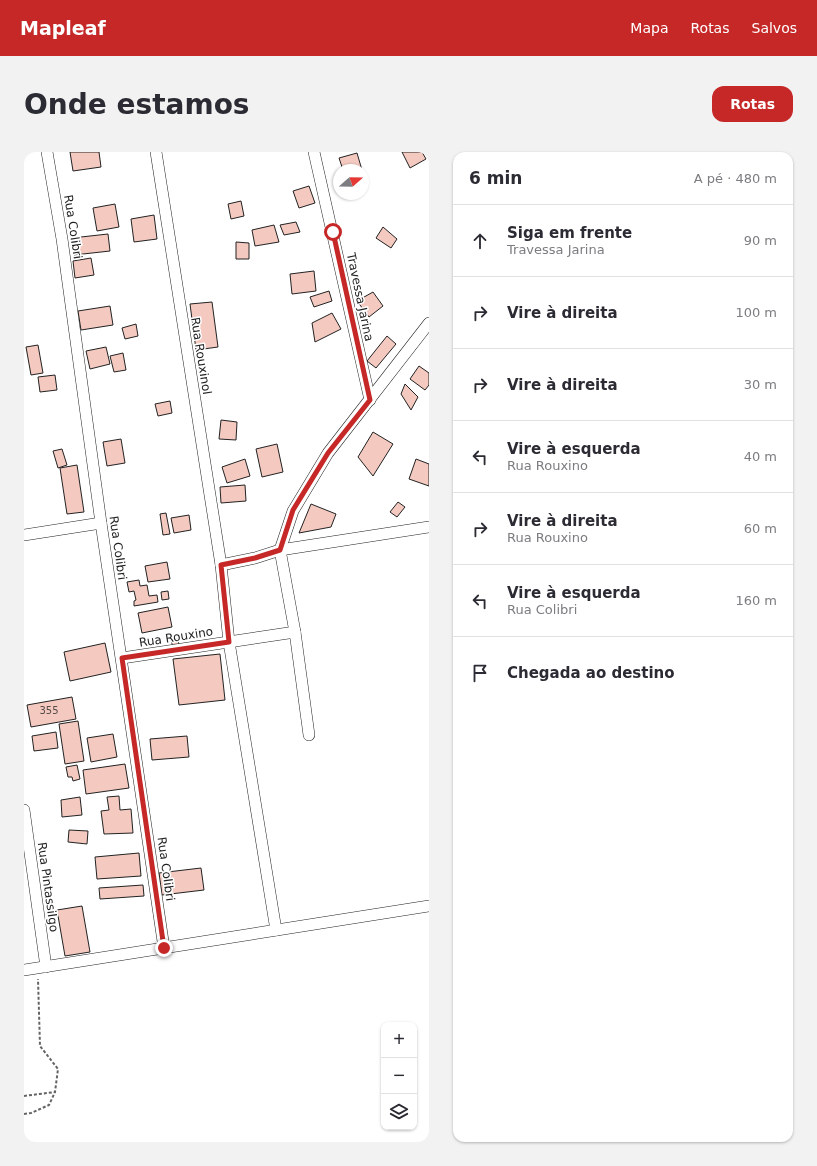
<!DOCTYPE html>
<html lang="pt">
<meta charset="utf-8">
<style>
body{margin:0;font-family:"DejaVu Sans",sans-serif;background:#f2f2f3;color:#2b2b33}
.controls{position:absolute;right:12px;bottom:12px;display:grid;overflow:hidden;border-radius:8px;box-shadow:0 1px 3px #0004}
.controls button{width:36px;height:36px;display:grid;place-items:center;padding:0;border:0;border-bottom:1px solid #e1e1e2;background:#fff;color:#2b2b33;font:20px sans-serif}
.compass{position:absolute;left:309px;top:12px;width:36px;height:36px;border-radius:50%;background:#fff;box-shadow:0 1px 3px #0004;rotate:70deg}
.stop{position:absolute;width:12px;height:12px;margin:-9px;border:3px solid #c62828;border-radius:50%;background:#fff}
.stop.end{background:#c62828;border-color:#fff;box-shadow:0 1px 4px #0008}
.list{margin:0;padding:0;list-style:none}
h2{display:flex;justify-content:space-between;align-items:center;height:52px;margin:0;padding:0 16px;font-size:17px}
h2 small{font-size:13px;font-weight:400;color:#7c7c81}
.list li{display:grid;grid-template-columns:26px 1fr auto;gap:12px;align-items:center;box-sizing:border-box;height:72px;padding:0 16px;border-top:1px solid #e1e1e2}
.list b{display:block;font-size:15px;white-space:nowrap}
.list p{margin:0;font-size:13px;white-space:nowrap;color:#7c7c81}
.list em{font-size:13px;font-style:normal;color:#7c7c81}
.icon{flex:none;width:22px;height:22px;fill:none;stroke:currentColor;stroke-width:2;stroke-linecap:round;stroke-linejoin:round}
.map{position:relative;flex:none;width:405px;height:990px;overflow:hidden;border-radius:12px}
header{display:flex;align-items:center;gap:24px;box-sizing:border-box;height:56px;padding:0 20px;background:#c62828;color:#fff}
header strong{font-size:19px}
nav{display:flex;gap:22px;margin-inline-start:auto;font-size:14px}
.intro{display:flex;align-items:center;justify-content:space-between;box-sizing:border-box;height:96px;padding:0 24px}
h1{margin:0;font-size:28px}
.button{padding:10px 18px;border-radius:12px;background:#c62828;color:#fff;font-size:14px;font-weight:700}
main{display:flex;gap:24px;padding:0 24px}
aside{flex:1;background:#fff;border-radius:12px;box-shadow:0 1px 3px #0004}
.map>svg:first-child{display:block}
</style>
<header>
<strong>Mapleaf</strong>
<nav><a>Mapa</a><a>Rotas</a><a>Salvos</a></nav>
</header>
<div class="intro"><h1>Onde estamos</h1><a class="button">Rotas</a></div>
<main>
<div class="map">
<svg width="405" height="990" viewBox="0 0 405 990">
<rect width="100%" height="100%" fill="#fff"/>
<g fill="#f3c9c0" stroke="#222">
<path d="M46,0h29l2,15 -28,4z"/>
<path d="M378,0h20l4,7 -16,9z"/>
<path d="M333,1l5,17h-19l-4,-12z"/>
<path d="M285,34l6,17 -16,5 -6,-17z"/>
<path d="M217,49l3,15 -13,3 -3,-15z"/>
<path d="M91,52l4,23 -22,4 -4,-23z"/>
<path d="M130,63l3,24 -23,3 -3,-23z"/>
<path d="M272,70l4,10 -16,3 -4,-10z"/>
<path d="M250,73l5,17 -24,4 -3,-16z"/>
<path d="M359,75l14,12 -6,9 -15,-10z"/>
<path d="M84,82l2,17 -36,4 -2,-17z"/>
<path d="M212,90l13,1v16h-13z"/>
<path d="M67,106l3,17 -19,3 -2,-17z"/>
<path d="M290,119l2,20 -24,3 -2,-20z"/>
<path d="M305,139l3,10 -18,6 -4,-10z"/>
<path d="M349,140l10,14 -14,11 -12,-16z"/>
<path d="M188,150l6,45 -22,3 -6,-46z"/>
<path d="M86,154l3,19 -32,5 -3,-19z"/>
<path d="M308,161l9,16 -26,13 -3,-19z"/>
<path d="M112,172l2,12 -13,3 -3,-11z"/>
<path d="M363,184l9,8 -20,24 -9,-7z"/>
<path d="M14,193l5,28 -12,2 -5,-28z"/>
<path d="M82,195l4,17 -20,5 -4,-18z"/>
<path d="M99,201l3,17 -12,2 -4,-16z"/>
<path d="M395,214l10,7v12l-4,5 -15,-11z"/>
<path d="M31,223l2,15 -17,2 -2,-15z"/>
<path d="M381,232l13,13 -7,13 -10,-16z"/>
<path d="M146,249l2,12 -14,3 -3,-12z"/>
<path d="M197,268l16,2 -1,18 -17,-1z"/>
<path d="M349,280l20,12 -20,32 -15,-19z"/>
<path d="M97,287l4,24 -18,3 -4,-24z"/>
<path d="M253,292l6,28 -21,5 -6,-28z"/>
<path d="M38,297l5,16 -9,3 -5,-17z"/>
<path d="M221,307l5,17 -23,7 -5,-16z"/>
<path d="M392,307l13,5v22l-20,-7z"/>
<path d="M53,313l7,47 -17,2 -7,-46z"/>
<path d="M221,333l1,16 -25,2 -1,-16z"/>
<path d="M374,350l7,5 -8,10 -7,-5z"/>
<path d="M287,352l25,10 -5,13 -32,6z"/>
<path d="M142,361l4,21 -7,1 -3,-21z"/>
<path d="M165,363l2,15 -17,3 -3,-15z"/>
<path d="M143,410l3,17 -22,3 -3,-16z"/>
<path d="M115,428l1,6 7,-1 2,11 8,-1 1,7 -24,4v-5l2,-1 -2,-9 -5,1 -2,-10z"/>
<path d="M144,439l1,8 -7,1 -1,-8z"/>
<path d="M144,455l4,20 -30,6 -4,-20z"/>
<path d="M154,487l1,6 -6,2 -2,-7z"/>
<path d="M81,491l6,29 -41,9 -6,-29z"/>
<path d="M196,502l5,46 -46,5 -6,-46z"/>
<path d="M48,545l4,22 -45,8 -4,-22z"/>
<path d="M54,569l6,40 -19,3 -6,-40z"/>
<path d="M32,580l2,16 -24,3 -2,-15z"/>
<path d="M89,582l4,23 -26,5 -4,-24z"/>
<path d="M163,584l2,21 -37,3 -2,-21z"/>
<path d="M101,612l4,24 -43,6 -3,-24z"/>
<path d="M53,613l3,14 -7,2 -1,-4h-4l-2,-10z"/>
<path d="M95,644l1,14 11,-1 2,24 -29,1 -3,-23 8,-1 -2,-13z"/>
<path d="M56,645l2,18 -20,2 -1,-17z"/>
<path d="M45,678l19,1 -1,13 -19,-2z"/>
<path d="M115,701l2,23 -44,3 -2,-22z"/>
<path d="M177,716l3,22 -42,5 -3,-22z"/>
<path d="M119,733l1,11 -44,3 -1,-11z"/>
<path d="M58,754l8,46 -25,4 -8,-46z"/>
</g>
<g fill="none" stroke-linecap="round" stroke-linejoin="round">
<g stroke="#222" stroke-width="12">
<g id="minor">
<path d="M23,0l15,87 39,284 63,425"/>
<path d="M132,0l65,413 8,77 47,288"/>
<path d="M290,0l56,248"/>
<path d="M0,383l77,-12"/>
<path d="M197,413l34,-7 25,-8 149,-23"/>
<path d="M271,480l14,103"/>
<path d="M98,506l173,-26 -15,-82 13,-39 35,-58 101,-130"/>
<path d="M0,658l22,157"/>
<path d="M0,818l405,-64"/>
</g>
</g>
<g stroke="#646464" stroke-width="2" stroke-dasharray="3 2" stroke-linecap="butt">
<path d="M0,944l31,-4 3,-23 -18,-23 -2,-67"/>
<path d="M0,962l7,-1 18,-8 6,-13"/>
</g>
<use href="#minor" stroke="#fff" stroke-width="11"/>
</g>
<g fill="none" stroke-linecap="round" stroke-linejoin="round">
<path stroke="#c62828" stroke-width="5" d="M140,796l-42,-290 107,-16 -8,-77 34,-7 25,-8 13,-40 35,-57 42,-53 -37,-168"/>
</g>
<g text-anchor="middle" dominant-baseline="central" stroke-width="3" stroke-linejoin="round" paint-order="stroke">
<g font-size="10" fill="#564c4a">
<text x="25" y="558">355</text>
</g>
<g font-size="12" fill="#222" stroke="#fff">
<text transform="translate(49 75) rotate(81)">Rua Colibri</text>
<text transform="translate(336 145) rotate(78)">Travessa Jarina</text>
<text transform="translate(177 204) rotate(81)">Rua Rouxinol</text>
<text transform="translate(94 396) rotate(82)">Rua Colibri</text>
<text transform="translate(152 485) rotate(-9)">Rua Rouxino</text>
<text transform="translate(142 717) rotate(82)">Rua Colibri</text>
<text transform="translate(24 735) rotate(82)">Rua Pintassilgo</text>
</g>
</g>
</svg>
<div class="controls">
<button>+</button>
<button>−</button>
<button><svg class="icon" aria-label="layers" viewBox="0 0 24 24"><path d="M12 4l9 5-9 5-9-5zM3 14l9 5 9-5"/></svg></button>
</div>
<svg class="compass" viewBox="-18 -18 36 36"><path d="M0-13l5 13h-10z" fill="#e53935"/><path d="M0 13l5-13h-10z" fill="#7c7c81"/></svg>
<div class="stop" style="left:309px;top:80px"></div>
<div class="stop end" style="left:140px;top:796px"></div>
</div>
<aside>
<h2>6 min<small>A pé · 480 m</small></h2>
<ul class="list">
<li><svg class="icon" aria-label="ahead" viewBox="0 0 24 24"><path d="M12 20V5M6 11l6-6 6 6"/></svg><div><b>Siga em frente</b><p>Travessa Jarina</p></div><em>90 m</em></li>
<li><svg class="icon" aria-label="right" viewBox="0 0 24 24"><path d="M7 20v-9h11M14 6l5 5-5 5"/></svg><div><b>Vire à direita</b></div><em>100 m</em></li>
<li><svg class="icon" aria-label="right" viewBox="0 0 24 24"><path d="M7 20v-9h11M14 6l5 5-5 5"/></svg><div><b>Vire à direita</b></div><em>30 m</em></li>
<li><svg class="icon" aria-label="left" viewBox="0 0 24 24"><path d="M17 20v-9H6M10 6l-5 5 5 5"/></svg><div><b>Vire à esquerda</b><p>Rua Rouxino</p></div><em>40 m</em></li>
<li><svg class="icon" aria-label="right" viewBox="0 0 24 24"><path d="M7 20v-9h11M14 6l5 5-5 5"/></svg><div><b>Vire à direita</b><p>Rua Rouxino</p></div><em>60 m</em></li>
<li><svg class="icon" aria-label="left" viewBox="0 0 24 24"><path d="M17 20v-9H6M10 6l-5 5 5 5"/></svg><div><b>Vire à esquerda</b><p>Rua Colibri</p></div><em>160 m</em></li>
<li><svg class="icon" aria-label="arrive" viewBox="0 0 24 24"><path d="M6 21V4h12l-3 4 3 4H6"/></svg><div><b>Chegada ao destino</b></div></li>
</ul>
</aside>
</main>
